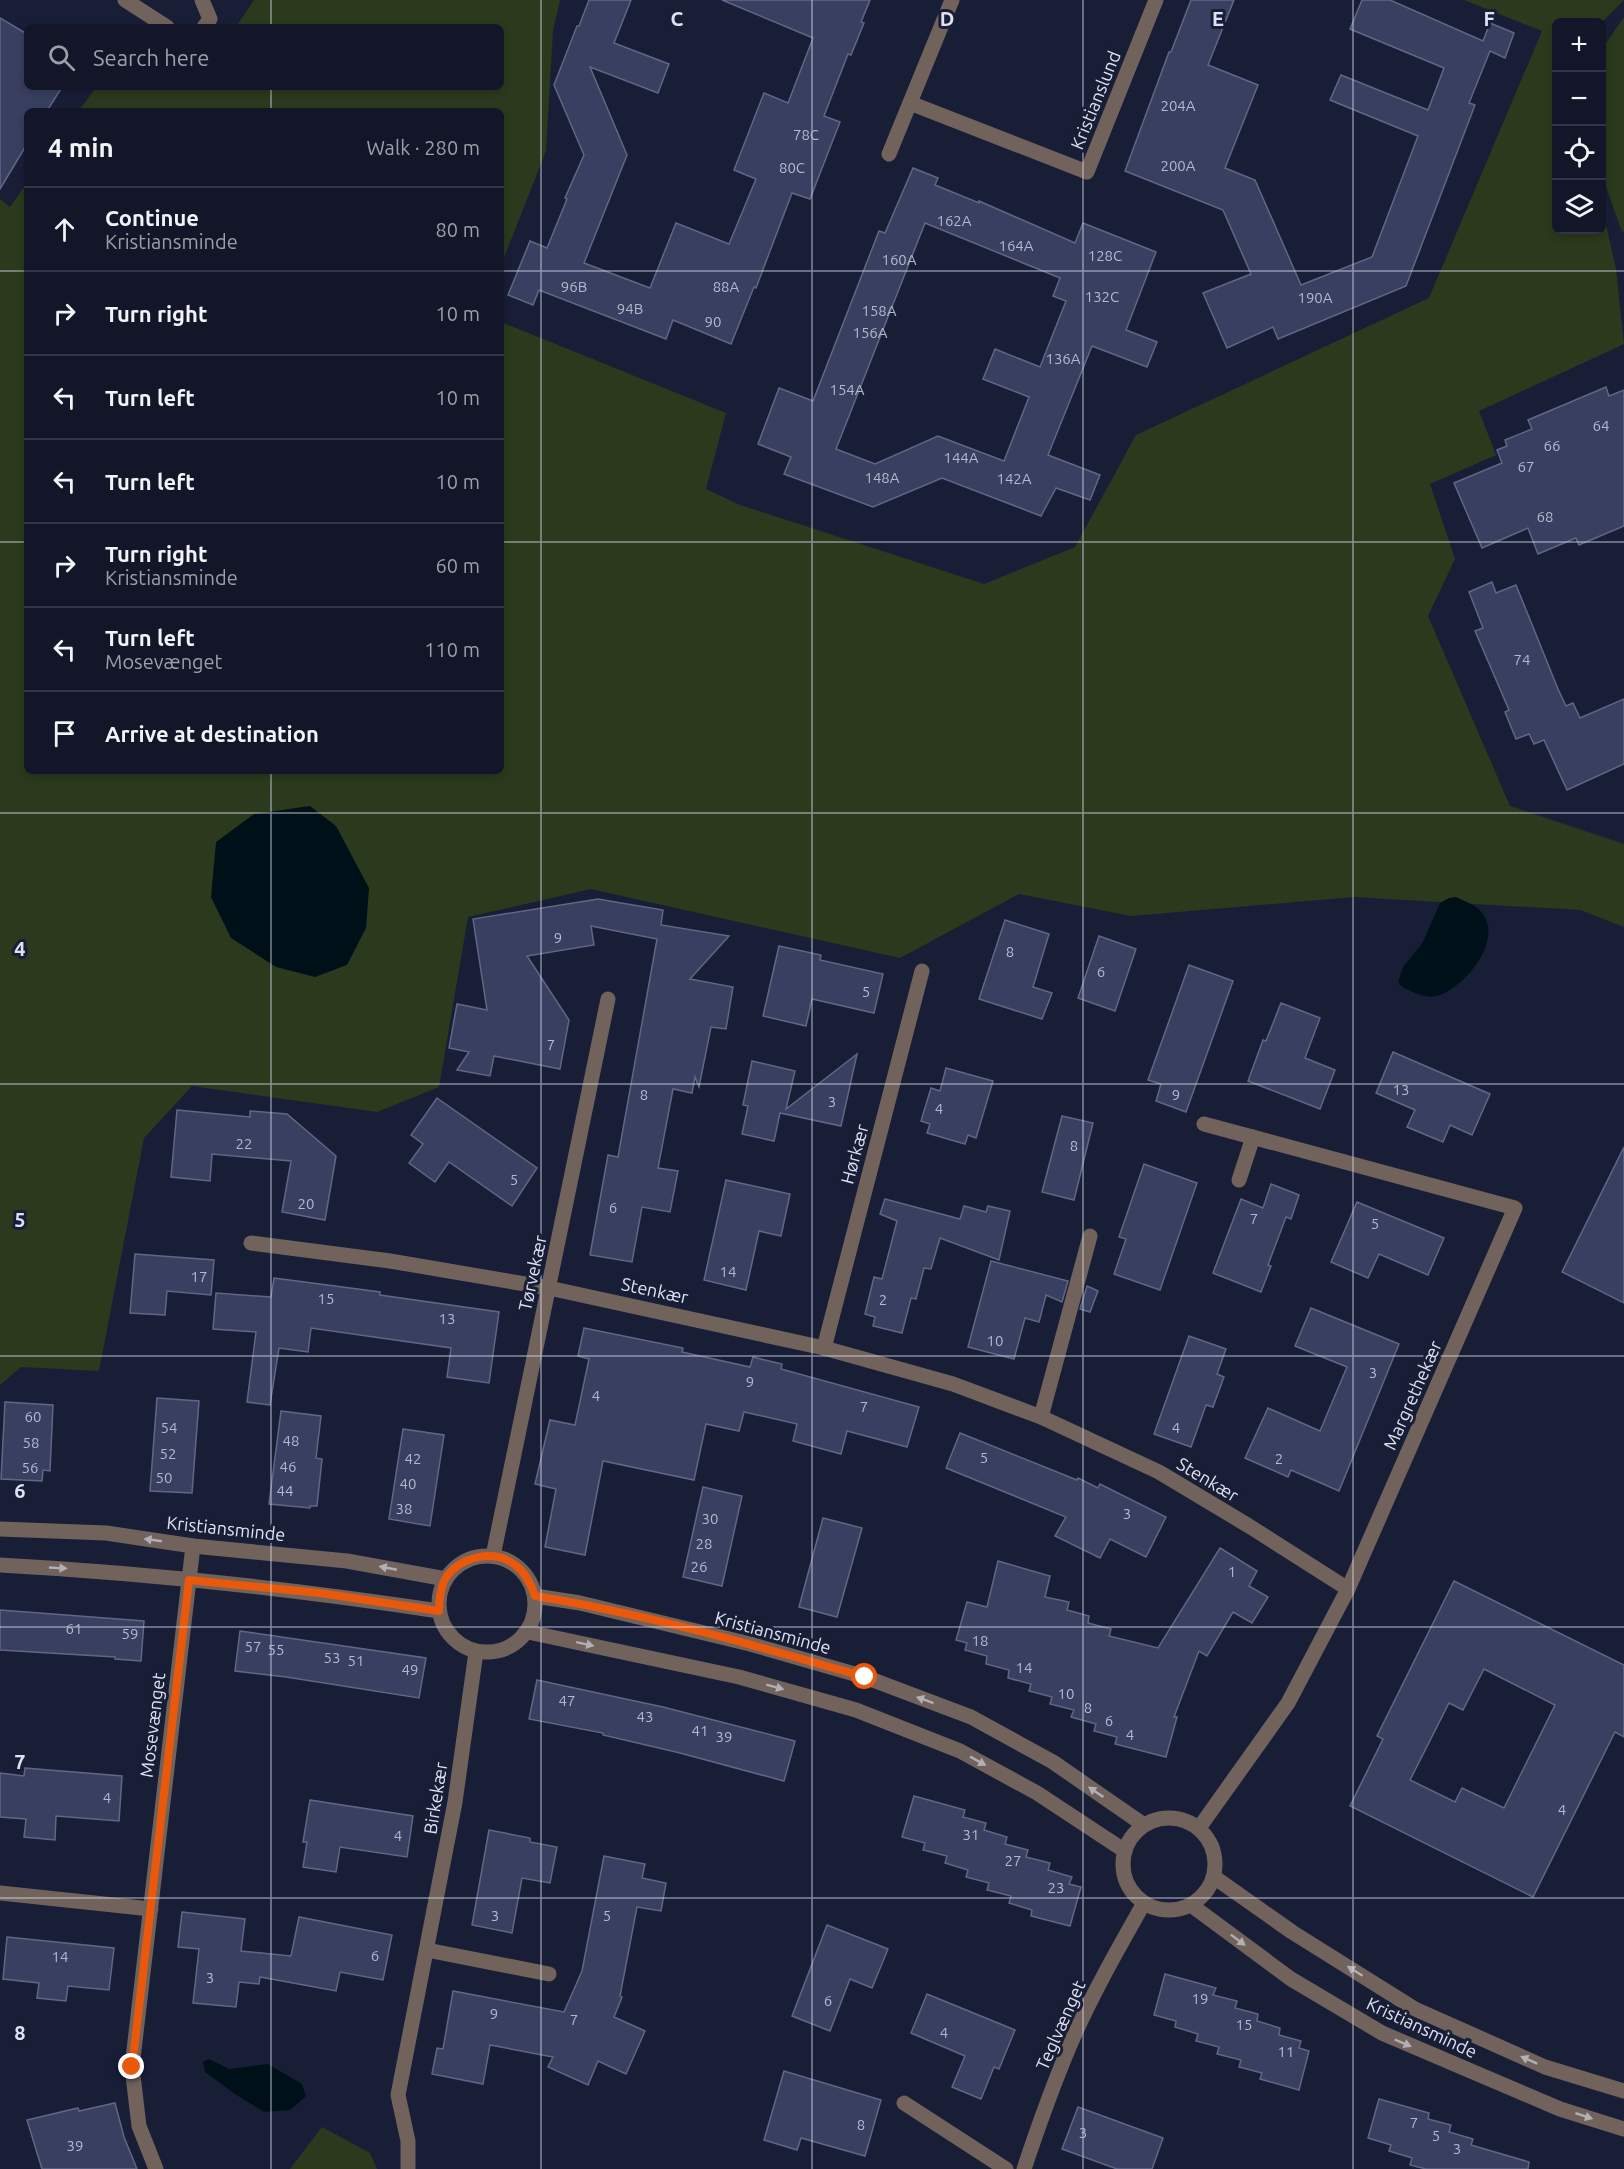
<!DOCTYPE html>
<meta charset="utf-8">
<style>
body{margin:0;font-family:Ubuntu,sans-serif;background:#202335;color:#f1f3f6}
.controls{position:absolute;right:18px;top:18px;display:grid;overflow:hidden;border-radius:9px;box-shadow:0 3px 9px #0003}
.controls button{width:54px;height:54px;display:grid;place-items:center;padding:0;border:0;border-bottom:2px solid #323546;background:#131629;color:#f1f3f6;font:30px sans-serif}
.stop{position:absolute;width:18px;height:18px;margin:-14px;border:4px solid #ea580c;border-radius:50%;background:#fff}
.stop.end{background:#ea580c;border-color:#fff;box-shadow:0 2px 6px #0008}
.list{margin:0;padding:0;list-style:none}
h2{display:flex;justify-content:space-between;align-items:center;height:78px;margin:0;padding:0 24px;font-size:26px}
h2 small{font-size:20px;font-weight:400;color:#9d9fa8}
.list li{display:grid;grid-template-columns:39px 1fr auto;gap:18px;align-items:center;box-sizing:border-box;height:84px;padding:0 24px;border-top:2px solid #323546}
.list b{display:block;font-size:22px;white-space:nowrap}
.list p{margin:0;font-size:20px;white-space:nowrap;color:#9d9fa8}
.list em{font-size:20px;font-style:normal;color:#9d9fa8}
.icon{flex:none;width:33px;height:33px;fill:none;stroke:currentColor;stroke-width:2;stroke-linecap:round;stroke-linejoin:round}
.map{position:relative;flex:none;width:1624px;height:2169px;overflow:hidden}
.search{position:absolute;background:#131629;box-shadow:0 3px 9px #0003;left:24px;top:24px;width:480px;height:66px;display:flex;align-items:center;gap:15px;box-sizing:border-box;padding:0 21px;border-radius:9px;color:#9d9fa8;font-size:22px}
.panel{position:absolute;background:#131629;box-shadow:0 3px 9px #0003;left:24px;top:108px;width:480px;height:666px;border-radius:9px}
.map>svg:first-child{display:block}
</style>
<div class="map">
<svg width="1624" height="2169" viewBox="0 0 1624 2169">
<rect width="100%" height="100%" fill="#191e37"/>
<g fill="#2b3a1d">
<path d="M254,0h306l-7,31 -7,120 -45,114v-154h-422l17,-24h405v-60h-265z"/>
<path d="M1464,0h160l-22,22v6v-6h-46v208h46v-23l14,62 8,75 -145,67 17,44 -66,29 25,75 -27,57 82,190 114,38v83l-44,-17 -226,-13 -223,19 -112,-22 -119,64 -309,-69 -123,28 -29,170 -62,25 -185,-26 -48,52 -45,233 -78,-4 -21,18v-1186l10,8 17,-24v588h474v-449l225,91 -20,76 34,16 244,79 91,-37 61,-112 293,-137 113,-267z"/>
<path d="M1624,17v214l-2,1 -20,-57v-126z"/>
<path d="M322,2127l48,26 7,16h-87z"/>
</g>
<g fill="#001019">
<path d="M310,806l26,20 33,62 -3,40 -19,37 -32,12 -39,-10 -45,-29 -20,-41 5,-55 38,-28z"/>
<path d="M1456,897c10,5 21,8 27,17 20,28 -20,76 -47,82 -8,2 -16,-1 -23,-4 -6,-3 -11,-4 -15,-10l5,-15 20,-25 17,-39 9,-5z"/>
<path d="M209,2059l20,10 39,-5 34,20 4,12 -16,14 -26,2 -29,-18 -30,-22 -2,-10z"/>
</g>
<g fill="#383f60" stroke="#606785" stroke-width="1.5" fill-rule="evenodd">
<path d="M589,0h42l-17,43 55,21 -11,29 -68,-26 37,88 -43,108 66,25 26,-65 53,21 27,-65 -22,-9 30,-77 24,10 25,-65 -91,-38h148l-9,22 3,1 -13,32 -3,-1 -24,62 16,6 -30,77 -18,-6 -36,95 -2,-1 -23,57 -58,-24 -7,19 -127,-49 -6,15 -25,-10 22,-54 17,7 20,-49 -2,-1 19,-43 -30,-70 23,-59h2z"/>
<path d="M1191,0h43l-26,65 50,20 -33,83 30,12 46,105 71,-28 46,-121 -88,-36 11,-25 87,35 16,-42 -94,-39 12,-29h28l93,41 7,-18 24,10 -9,25 -15,-7 -21,52 6,2 -69,181 -128,53 -5,-12 -46,21 -24,-55 48,-19 -28,-64 -98,-39 44,-119h2z"/>
<path d="M0,18l27,16v53h35l-15,24h-20v33l-27,45z"/>
<path d="M913,168l25,10 -3,7 44,18v-2l96,42 8,-20 73,29 -30,78 31,12 -10,25 -55,-21 -44,109 52,20 -10,25 -34,-12 -15,28 -99,-38 -69,29 -89,-33 7,-17 -33,-13 21,-56 34,13 66,-170 6,2zM925,223l135,55 -7,18 13,5 -26,66 -45,-18 -12,30 46,18 -25,64 -66,-25 -63,28 -39,-15z"/>
<path d="M1606,387l3,9 15,-6v136l-45,19 -3,-7 -38,16 -10,-26 -46,20 -28,-65 48,-20 -5,-13 10,-4 -2,-6 27,-11 -4,-9z"/>
<path d="M1492,582l4,11 20,-8 42,104 8,17 7,-3 7,15 44,-19v65l-57,26 -23,-50 -10,4 -5,-10 -13,5 -11,-27 4,-2 -34,-79 8,-3 -14,-36z"/>
<path d="M598,899l65,11 -2,15 68,11 -39,43 43,8 -7,42 -15,-2 -12,60 -4,-10 -3,16 -19,-4 -15,79 20,3 -8,41 -28,-5 -10,55 -42,-7 18,-100 10,2 39,-218 -66,-13 3,19 -67,11 42,64 -9,49 -66,-13 -4,20 -33,-6 12,-18 -20,-4 8,-44 30,6 -14,-91z"/>
<path d="M1005,920l44,14 -16,53 19,6 -10,26 -63,-20z"/>
<path d="M1099,936l37,13 -21,62 -37,-13z"/>
<path d="M779,946l42,9 -1,5 63,14 -9,39 -62,-14 -6,27 -43,-10z"/>
<path d="M1189,965l44,16 -47,131 -30,-11 5,-17 -13,-4z"/>
<path d="M1281,1003l39,15 -15,40 30,12 -15,39 -72,-28 15,-41 3,1z"/>
<path d="M1393,1052l97,42 -18,41 -22,-10 -7,17 -36,-15 8,-17 -39,-17z"/>
<path d="M857,1054l-16,72 -61,-13 -6,28 -32,-7 6,-28 -5,-1 9,-44 43,10 -9,38z"/>
<path d="M946,1068l47,13 -17,57 -8,-3 -3,9 -38,-11 3,-9 -9,-3 10,-33 9,3z"/>
<path d="M437,1098l100,70 -25,38 -63,-44 -14,20 -26,-19 14,-19 -12,-9z"/>
<path d="M177,1110l73,7v-6l37,3 49,42 -11,64 -43,-8 9,-51 -79,-7 -2,27 -39,-4z"/>
<path d="M1062,1116l31,7 -19,77 -32,-8z"/>
<path d="M1624,1147v156l-62,-31z"/>
<path d="M1144,1164l53,19 -37,107 -46,-16 12,-35 -7,-2z"/>
<path d="M726,1180l64,14 -9,42 -22,-5 -13,59 -42,-10z"/>
<path d="M1271,1184l28,11 -8,24 -5,-2 -18,48 3,1 -10,26 -48,-19 28,-74 22,9z"/>
<path d="M885,1199l75,20 4,-13 22,6 2,-6 22,5 -11,49 -59,-22 -9,31 -7,-1 -8,31 -5,-1 -9,35 -29,-7 2,-9 -10,-3 9,-37 8,2 15,-58 -17,-7z"/>
<path d="M1357,1202l87,36 -16,37 -49,-21 -11,24 -37,-16z"/>
<path d="M135,1254l79,6 -3,35 -44,-4 -2,24 -35,-2z"/>
<path d="M991,1261l77,20 -6,21 -16,-7 -7,27 -14,-4 -11,41 -46,-12z"/>
<path d="M274,1278l106,14v3l119,17 -10,71 -42,-6 4,-29 -140,-20 -3,24 -29,-4 -9,57 -23,-3 9,-70 -43,-3 3,-36 55,4z"/>
<path d="M1087,1286l11,5 -8,21 -10,-3z"/>
<path d="M1311,1308l88,36 -60,147 -48,-21 -3,7 -43,-19 23,-50 52,23 27,-64 -52,-21z"/>
<path d="M584,1328l99,20 -1,4 68,15 3,-10 29,7 -1,5 138,38 -12,40 -60,-16 -6,23 -48,-13 4,-17 -53,-12 -5,19 -33,-7 -12,56 -91,-19 -18,94 -40,-8 11,-58 -21,-5 15,-64 25,5 14,-66 -11,-3z"/>
<path d="M1189,1336l37,13 -9,25 7,3 -11,30 -7,-2 -15,42 -37,-13z"/>
<path d="M157,1398l42,3 -7,92 -42,-2z"/>
<path d="M5,1402l48,3 -3,66 -7,-1 -1,11 -41,-2z"/>
<path d="M281,1411l40,5 -5,42 6,1 -5,47h-7v2l-41,-4z"/>
<path d="M403,1429l41,6 -14,91 -41,-7z"/>
<path d="M960,1433l117,47 1,-2 20,10 2,-4 66,33 -20,40 -36,-18 -10,19 -45,-22 11,-19 -120,-49z"/>
<path d="M703,1487l39,9 -20,90 -39,-9z"/>
<path d="M823,1518l39,10 -25,89 -38,-10z"/>
<path d="M1220,1548l37,23 -8,15 19,11 -16,26 -19,-11 -26,44 -8,-5 -25,66h3l-11,40 -51,-13 2,-7 -23,-6 2,-7 -25,-7 3,-7 -24,-6 2,-7 -23,-6 2,-7 -23,-6 1,-8 -23,-6 1,-8 -22,-6 2,-7 -11,-3 11,-38 20,5 11,-46 52,15 -5,21 24,5 -2,8 22,6 -1,7 23,6 -2,7 49,12z"/>
<path d="M1454,1581l170,84v72l-9,-5 -82,165 -183,-91 33,-67 -6,-3zM1484,1669l71,36 -51,103 -42,-20 -7,14 -45,-22 39,-77 14,7z"/>
<path d="M0,1610l144,11 -3,40 -26,-2v-2l-115,-7z"/>
<path d="M240,1631l186,27 -7,40 -133,-21 -51,-6z"/>
<path d="M537,1680l126,27 132,34 -11,40 -104,-28 -77,-18v-2l-74,-14z"/>
<path d="M25,1768l97,8 -3,45 -63,-5 -1,24 -31,-3 2,-18 -26,-2v-44l24,3z"/>
<path d="M914,1796l51,14 -2,7 23,6 -2,7 23,7 -2,7 23,6 -2,7 24,6 -2,7 24,7 -3,7 12,3 -11,39 -39,-10 1,-6 -23,-7 2,-7 -24,-6 2,-7 -23,-6 2,-7 -23,-7 2,-7 -24,-6 2,-7 -23,-6z"/>
<path d="M310,1800l103,16 -6,41 -67,-10 -4,25 -33,-5 4,-25h-4z"/>
<path d="M489,1830l41,8v4l27,5 -7,36 -28,-5 -10,55 -40,-8z"/>
<path d="M604,1856l41,8 -3,14 24,5 -5,28 -24,-4 -17,89 2,1 -8,20 31,14 -19,43 -28,-13 -10,24 -40,-18 5,-10 -63,-12 -7,39 -51,-10 5,-26 6,1 10,-58 111,21 18,-41z"/>
<path d="M182,1912l63,7 -4,32 50,5 8,-39 93,18 -9,45 -43,-8 -4,19 -76,-14 -1,7 -20,-2 -3,25 -43,-4 6,-54 -21,-2z"/>
<path d="M827,1925l61,24 -16,39 -22,-9 -20,52 -38,-15z"/>
<path d="M7,1937l107,11 -5,42 -41,-4 -2,15 -29,-3 2,-15 -36,-4z"/>
<path d="M1165,1974l51,14 -3,7 24,6 -2,7 23,6 -1,7 23,7 -1,7 22,6 -2,7 10,3 -10,39 -39,-11 2,-6 -23,-6 2,-7 -24,-6 2,-7 -23,-6 2,-7 -23,-7 1,-6 -22,-6z"/>
<path d="M927,1994l88,36 -16,39 -5,-2 -13,32 -29,-12 13,-31 -54,-23z"/>
<path d="M784,2071l97,29 -16,56 -64,-18 -4,12 -33,-10z"/>
<path d="M1379,2099l50,14 -1,6 23,6 -2,7 24,7 -2,6 58,17 -1,7h-102l-16,-4 2,-7 -23,-7 2,-6 -23,-7z"/>
<path d="M115,2103l9,34 13,32h-95l-15,-49 51,-12 1,3z"/>
<path d="M1078,2107l85,31 -11,31h-35l-55,-20z"/>
</g>
<g fill="none" stroke-linecap="round" stroke-linejoin="round">
<g stroke="#71635c" stroke-width="15">
<path d="M125,0l42,27"/>
<path d="M202,0l8,19 -6,8"/>
<path d="M910,103l177,69 69,-172"/>
<path d="M889,154l63,-154"/>
<path d="M1239,1180l14,-43"/>
<path d="M251,1243l139,18 159,27 275,60 129,36 88,33 118,55 90,54 99,63"/>
<path d="M824,1348l98,-377"/>
<path d="M1041,1417l49,-181"/>
<path d="M0,1529l106,4 87,13 154,15 99,18"/>
<circle cx="487" cy="1604" r="48"/>
<path d="M493,1556l115,-557"/>
<path d="M0,1565c147,8 294,24 439,46"/>
<path d="M535,1596l45,7 170,41 115,33 106,40 82,45 91,63"/>
<path d="M528,1632l211,45 117,33 104,41 77,42 88,58"/>
<circle cx="1169" cy="1864" r="46"/>
<path d="M1199,1828l89,-125 60,-114 167,-381 -311,-84"/>
<path d="M1214,1877l78,55 123,77 130,58 79,24"/>
<path d="M0,1893l151,16"/>
<path d="M1191,1905l100,74 91,54 178,76 64,20"/>
<path d="M427,1950l122,24"/>
<path d="M904,2103l102,66"/>
<path d="M156,2169l-17,-43 -7,-59 61,-521"/>
<path d="M408,2169v-28l-10,-46 57,-293 21,-150"/>
<path d="M1024,2169c14,-42 29,-84 46,-124 21,-49 48,-96 74,-142"/>
</g>
</g>
<defs><path id="oneway-solid" d="M-6-.8H1V-3.2L6.5 0L1 3.2V.8H-6Z" transform="scale(1.5)"/></defs>
<g fill="#b2afb7">
<use href="#oneway-solid" transform="translate(153 1540) rotate(-172)"/>
<use href="#oneway-solid" transform="translate(58 1568) rotate(3)"/>
<use href="#oneway-solid" transform="translate(388 1568) rotate(-169)"/>
<use href="#oneway-solid" transform="translate(585 1644) rotate(12)"/>
<use href="#oneway-solid" transform="translate(775 1687) rotate(15)"/>
<use href="#oneway-solid" transform="translate(925 1700) rotate(-160)"/>
<use href="#oneway-solid" transform="translate(978 1761) rotate(29)"/>
<use href="#oneway-solid" transform="translate(1096 1792) rotate(-146)"/>
<use href="#oneway-solid" transform="translate(1238 1940) rotate(37)"/>
<use href="#oneway-solid" transform="translate(1355 1971) rotate(-148)"/>
<use href="#oneway-solid" transform="translate(1403 2043) rotate(23)"/>
<use href="#oneway-solid" transform="translate(1529 2060) rotate(-156)"/>
<use href="#oneway-solid" transform="translate(1584 2116) rotate(18)"/>
</g>
<g fill="none" stroke-linecap="round" stroke-linejoin="round">
<path stroke="#ea580c" stroke-width="8" d="M132,2067l57,-487 131,13 119,18c0,-11 1,-22 6,-32 14,-22 49,-31 70,-14 11,8 16,19 20,31 112,18 222,50 330,81"/>
</g>
<path fill="none" stroke="#dee2f3" stroke-width="1.5" stroke-opacity="0.55" d="M271,0v27M541,0v2169M812,0v2169M1083,0v2169M1353,0v2169M271,87v24M0,271h27M501,271h1123M0,542h27M501,542h1123M271,771v1398M0,813h1624M0,1084h1624M0,1356h1624M0,1627h1624M0,1898h1624"/>
<g text-anchor="middle" dominant-baseline="central" stroke-width="6" stroke-linejoin="round" paint-order="stroke">
<g font-size="15" fill="#b4b9ce">
<text x="1178" y="105">204A</text>
<text x="806" y="134">78C</text>
<text x="1178" y="165">200A</text>
<text x="792" y="167">80C</text>
<text x="954" y="220">162A</text>
<text x="1016" y="245">164A</text>
<text x="1105" y="255">128C</text>
<text x="899" y="259">160A</text>
<text x="574" y="286">96B</text>
<text x="726" y="286">88A</text>
<text x="1102" y="296">132C</text>
<text x="1315" y="297">190A</text>
<text x="630" y="308">94B</text>
<text x="879" y="310">158A</text>
<text x="713" y="321">90</text>
<text x="870" y="332">156A</text>
<text x="1063" y="358">136A</text>
<text x="847" y="389">154A</text>
<text x="1601" y="425">64</text>
<text x="1552" y="445">66</text>
<text x="961" y="457">144A</text>
<text x="1526" y="466">67</text>
<text x="882" y="477">148A</text>
<text x="1014" y="478">142A</text>
<text x="1545" y="516">68</text>
<text x="1522" y="659">74</text>
<text x="558" y="937">9</text>
<text x="1010" y="951">8</text>
<text x="1101" y="971">6</text>
<text x="866" y="991">5</text>
<text x="551" y="1044">7</text>
<text x="1401" y="1089">13</text>
<text x="644" y="1094">8</text>
<text x="1176" y="1094">9</text>
<text x="832" y="1101">3</text>
<text x="939" y="1108">4</text>
<text x="244" y="1143">22</text>
<text x="1074" y="1145">8</text>
<text x="514" y="1179">5</text>
<text x="306" y="1203">20</text>
<text x="613" y="1207">6</text>
<text x="1254" y="1218">7</text>
<text x="1375" y="1223">5</text>
<text x="728" y="1271">14</text>
<text x="199" y="1276">17</text>
<text x="326" y="1298">15</text>
<text x="883" y="1299">2</text>
<text x="447" y="1318">13</text>
<text x="995" y="1340">10</text>
<text x="1373" y="1372">3</text>
<text x="750" y="1381">9</text>
<text x="596" y="1395">4</text>
<text x="864" y="1406">7</text>
<text x="33" y="1416">60</text>
<text x="169" y="1427">54</text>
<text x="1176" y="1427">4</text>
<text x="291" y="1440">48</text>
<text x="31" y="1442">58</text>
<text x="168" y="1453">52</text>
<text x="984" y="1457">5</text>
<text x="413" y="1458">42</text>
<text x="1279" y="1458">2</text>
<text x="288" y="1466">46</text>
<text x="30" y="1467">56</text>
<text x="164" y="1477">50</text>
<text x="408" y="1483">40</text>
<text x="285" y="1490">44</text>
<text x="404" y="1508">38</text>
<text x="1127" y="1513">3</text>
<text x="710" y="1518">30</text>
<text x="704" y="1543">28</text>
<text x="699" y="1566">26</text>
<text x="1232" y="1571">1</text>
<text x="74" y="1628">61</text>
<text x="130" y="1633">59</text>
<text x="980" y="1640">18</text>
<text x="253" y="1646">57</text>
<text x="276" y="1649">55</text>
<text x="332" y="1657">53</text>
<text x="356" y="1660">51</text>
<text x="1024" y="1667">14</text>
<text x="410" y="1669">49</text>
<text x="1066" y="1693">10</text>
<text x="567" y="1700">47</text>
<text x="1088" y="1707">8</text>
<text x="645" y="1716">43</text>
<text x="1109" y="1720">6</text>
<text x="700" y="1730">41</text>
<text x="1130" y="1734">4</text>
<text x="724" y="1736">39</text>
<text x="107" y="1797">4</text>
<text x="1562" y="1809">4</text>
<text x="971" y="1834">31</text>
<text x="398" y="1835">4</text>
<text x="1013" y="1860">27</text>
<text x="1056" y="1887">23</text>
<text x="495" y="1915">3</text>
<text x="607" y="1915">5</text>
<text x="375" y="1955">6</text>
<text x="60" y="1956">14</text>
<text x="210" y="1977">3</text>
<text x="1200" y="1998">19</text>
<text x="828" y="2000">6</text>
<text x="494" y="2013">9</text>
<text x="574" y="2019">7</text>
<text x="1244" y="2024">15</text>
<text x="944" y="2032">4</text>
<text x="1286" y="2051">11</text>
<text x="1414" y="2122">7</text>
<text x="861" y="2124">8</text>
<text x="1083" y="2132">3</text>
<text x="1436" y="2135">5</text>
<text x="75" y="2145">39</text>
<text x="1457" y="2148">3</text>
</g>
<g font-size="18" fill="#dee2f3" stroke="#191e37">
<text transform="translate(1095 100) rotate(-68)">Kristianslund</text>
<text transform="translate(854 1154) rotate(-75)">Hørkær</text>
<text transform="translate(532 1273) rotate(-78)">Tørvekær</text>
<text transform="translate(655 1290) rotate(12)">Stenkær</text>
<text transform="translate(1412 1395) rotate(-66)">Margrethekær</text>
<text transform="translate(1208 1479) rotate(31)">Stenkær</text>
<text transform="translate(226 1528) rotate(6)">Kristiansminde</text>
<text transform="translate(773 1632) rotate(15)">Kristiansminde</text>
<text transform="translate(152 1725) rotate(-83)">Mosevænget</text>
<text transform="translate(435 1798) rotate(-81)">Birkekær</text>
<text transform="translate(1060 2025) rotate(-66)">Teglvænget</text>
<text transform="translate(1422 2027) rotate(25)">Kristiansminde</text>
</g>
</g>
<g font-size="20" text-anchor="middle" font-weight="bold" fill="#dee2f3" stroke="#191e37" stroke-width="6" stroke-linejoin="round" paint-order="stroke">
<text x="677" y="26">C</text>
<text x="947" y="26">D</text>
<text x="1218" y="26">E</text>
<text x="1489" y="26">F</text>
<text x="20" y="956">4</text>
<text x="20" y="1227">5</text>
<text x="20" y="1498">6</text>
<text x="20" y="1769">7</text>
<text x="20" y="2040">8</text>
</g>
</svg>
<div class="controls">
<button>+</button>
<button>−</button>
<button><svg class="icon" aria-label="locate" viewBox="0 0 24 24"><circle cx="12" cy="12" r="6"/><path d="M12 2v4M12 18v4M2 12h4M18 12h4"/></svg></button>
<button><svg class="icon" aria-label="layers" viewBox="0 0 24 24"><path d="M12 4l9 5-9 5-9-5zM3 14l9 5 9-5"/></svg></button>
</div>
<div class="stop" style="left:865px;top:1677px"></div>
<div class="stop end" style="left:132px;top:2067px"></div>
<div class="search"><svg class="icon" aria-label="search" viewBox="0 0 24 24"><circle cx="10" cy="10" r="6"/><path d="M15 15l6 6"/></svg>Search here</div>
<section class="panel">
<h2>4 min<small>Walk · 280 m</small></h2>
<ul class="list">
<li><svg class="icon" aria-label="ahead" viewBox="0 0 24 24"><path d="M12 20V5M6 11l6-6 6 6"/></svg><div><b>Continue</b><p>Kristiansminde</p></div><em>80 m</em></li>
<li><svg class="icon" aria-label="right" viewBox="0 0 24 24"><path d="M7 20v-9h11M14 6l5 5-5 5"/></svg><div><b>Turn right</b></div><em>10 m</em></li>
<li><svg class="icon" aria-label="left" viewBox="0 0 24 24"><path d="M17 20v-9H6M10 6l-5 5 5 5"/></svg><div><b>Turn left</b></div><em>10 m</em></li>
<li><svg class="icon" aria-label="left" viewBox="0 0 24 24"><path d="M17 20v-9H6M10 6l-5 5 5 5"/></svg><div><b>Turn left</b></div><em>10 m</em></li>
<li><svg class="icon" aria-label="right" viewBox="0 0 24 24"><path d="M7 20v-9h11M14 6l5 5-5 5"/></svg><div><b>Turn right</b><p>Kristiansminde</p></div><em>60 m</em></li>
<li><svg class="icon" aria-label="left" viewBox="0 0 24 24"><path d="M17 20v-9H6M10 6l-5 5 5 5"/></svg><div><b>Turn left</b><p>Mosevænget</p></div><em>110 m</em></li>
<li><svg class="icon" aria-label="arrive" viewBox="0 0 24 24"><path d="M6 21V4h12l-3 4 3 4H6"/></svg><div><b>Arrive at destination</b></div></li>
</ul>
</section>
</div>
